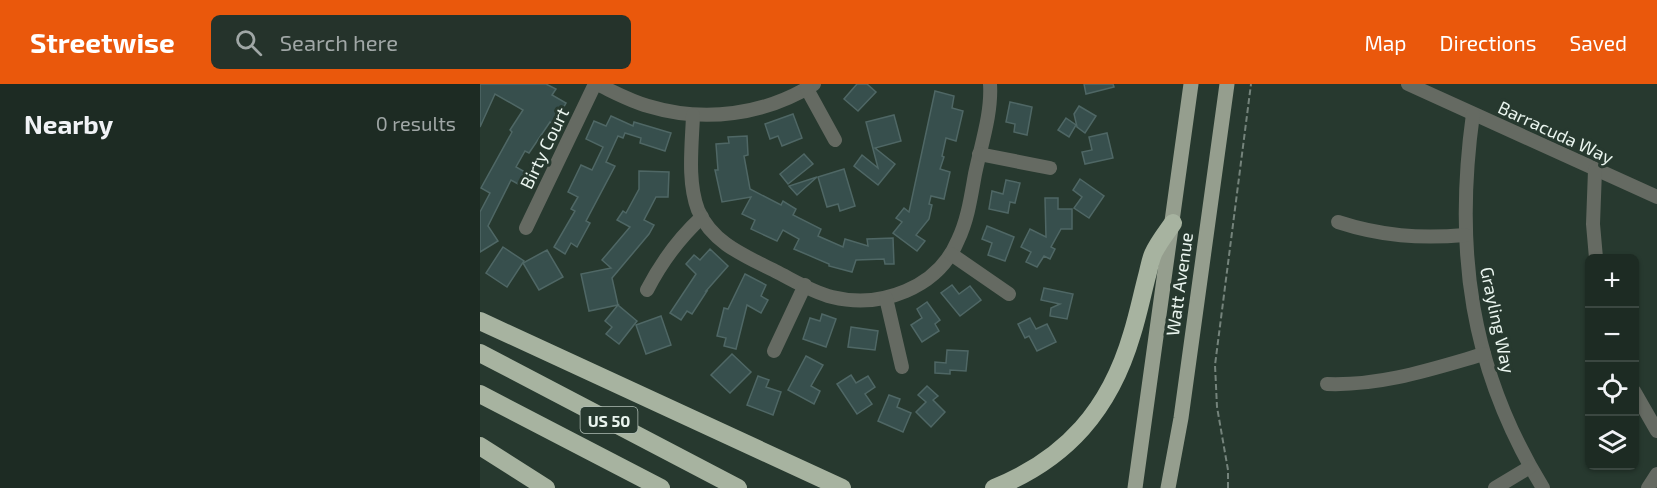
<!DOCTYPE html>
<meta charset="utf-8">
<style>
body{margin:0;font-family:"Exo 2",sans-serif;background:#25332b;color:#f1f3f6}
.controls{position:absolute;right:18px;bottom:18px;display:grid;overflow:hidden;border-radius:9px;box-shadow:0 2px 4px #0004}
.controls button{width:54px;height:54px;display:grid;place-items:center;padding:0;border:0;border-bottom:2px solid #3b4741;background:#1d2b23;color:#f1f3f6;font:30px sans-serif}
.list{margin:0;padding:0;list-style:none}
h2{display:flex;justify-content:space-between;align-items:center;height:78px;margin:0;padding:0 24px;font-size:26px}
h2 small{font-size:20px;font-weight:400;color:#a0a7a6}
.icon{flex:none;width:33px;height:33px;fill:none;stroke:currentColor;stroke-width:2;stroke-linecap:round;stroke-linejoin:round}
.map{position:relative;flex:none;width:1177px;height:404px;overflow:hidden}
header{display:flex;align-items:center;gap:36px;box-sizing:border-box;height:84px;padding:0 30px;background:#ea580c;color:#fff}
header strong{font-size:28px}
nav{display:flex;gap:33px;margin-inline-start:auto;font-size:21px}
.search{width:420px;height:54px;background:#25332b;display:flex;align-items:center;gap:15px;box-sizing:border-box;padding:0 21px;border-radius:9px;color:#a0a7a6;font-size:22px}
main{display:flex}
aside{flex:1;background:#1d2b23}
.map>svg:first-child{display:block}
</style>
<header>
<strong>Streetwise</strong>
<div class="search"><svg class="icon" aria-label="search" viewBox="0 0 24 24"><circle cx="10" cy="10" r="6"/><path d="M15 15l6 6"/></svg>Search here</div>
<nav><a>Map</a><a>Directions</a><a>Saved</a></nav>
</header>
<main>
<aside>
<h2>Nearby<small>0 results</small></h2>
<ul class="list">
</ul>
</aside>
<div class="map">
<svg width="1177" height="404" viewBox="0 0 1177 404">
<rect width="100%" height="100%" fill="#27392f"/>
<g fill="#374f4d" stroke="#4f6765" stroke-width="1.5">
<path d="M0,0h66l10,5 -4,6 14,8 -12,21 -4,-2 -21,31 -4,-2 -9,16 9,5 -7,12 -7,-4 -23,46 10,15 -18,11v-40l10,-19 -9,-5 31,-56 -2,-2 13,-20 -28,-16 -15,33z"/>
<path d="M377,0h10l9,8 -18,19 -14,-12z"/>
<path d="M604,0h29l1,3 -28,7z"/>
<path d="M455,7l19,5 -2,12 11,3 -7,30 -10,-3 -4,18 2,1 -4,12 10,3 -6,27 -13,-3 -2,8 3,1 -3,14 -13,16 9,6 -8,10 -24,-18 9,-11 -6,-4 8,-10 5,4z"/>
<path d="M530,18l22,5 -5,28 -13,-3 1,-8 -9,-2z"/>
<path d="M599,22l17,10 -11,17 -8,-6 -3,-13z"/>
<path d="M313,30l9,24 -20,8 -4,-10 -8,3 -5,-15z"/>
<path d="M414,31l7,26 -26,7 20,16 -17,21 -24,-19 8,-11 16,13 -12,-46z"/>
<path d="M131,32l22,10 1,-4 37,11 -6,18 -25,-8 1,-5 -16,-5 -2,5 -5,-2 -12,26 9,4 -29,55 4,2 -13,24 -6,-4 -6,11 -11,-7 21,-36 -4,-2 7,-12 -10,-5 13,-27 11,5 11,-23 -17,-8 8,-18 12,5z"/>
<path d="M586,34l10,7 -7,12 -11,-7z"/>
<path d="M627,49l6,25 -28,6 -3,-12 10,-2 -3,-13z"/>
<path d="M267,52l1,19 -4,1 6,33 31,16 2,-4 13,8 -3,6 28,14 -3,7 25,11 2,-8 23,7 -1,-7 26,-1 1,26h-9l-1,-5 -28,1 -4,12 -23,-6v-2l-35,-15 5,-10 -16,-9 -6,11 -26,-12 4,-9 -13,-6 9,-17 -29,5 -7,-32h3l-2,-26 13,-1 -1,-6z"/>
<path d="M324,70l9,10 -25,20 -8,-10z"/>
<path d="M364,85l11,37 -15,5 -2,-7 -11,3 -9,-30z"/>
<path d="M159,87l30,1 -1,25h-12l-12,23 10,5 -5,9 -37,44 6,27 19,16 -18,23 -13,-10 6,-7 -7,-6 13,-16 -29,6 -8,-37 30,-6 -9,-8 28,-33 -13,-7 6,-9 3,2 13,-24z"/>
<path d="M337,93l-20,18 -8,-9z"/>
<path d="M600,95l24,17 -15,22 -15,-10 8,-11 -9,-7z"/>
<path d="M526,96l14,3 -5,20 -5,-1 -2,11 -19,-4 3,-18 11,3z"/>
<path d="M565,114h13v11h14v20h-11l-10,18 4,2 -5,10 -6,-3 -7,11 -11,-5 5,-10 -10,-5 9,-18 16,8z"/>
<path d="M507,142l27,11 -9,24 -17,-6 4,-12 -10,-4z"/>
<path d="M23,163l21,14 -17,26 -21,-14z"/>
<path d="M230,165l18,17 -22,25h1l-15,23 -5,-3 -6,9 -11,-7 26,-39 -10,-10 8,-9 6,5z"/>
<path d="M67,166l16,27 -24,13 -16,-27z"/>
<path d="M265,190l21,11 -5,11 7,4 -7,13 -14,-8 -11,44 -12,-3 2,-8 -9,-2 7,-28 4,1z"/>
<path d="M472,201l7,9 11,-8 11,14 -21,16 -19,-23z"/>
<path d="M564,204l29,6 -6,25 -17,-3 1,-8 9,-4 -19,-4z"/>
<path d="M447,218l13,18 -5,4 4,7 -17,11 -11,-17 11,-7 -5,-9z"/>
<path d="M342,230l14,5 -10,28 -23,-8 7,-21 10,3z"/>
<path d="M181,232l10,29 -25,9 -10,-29z"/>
<path d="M550,234l6,11 11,-5 9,18 -19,9 -8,-15 -4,2 -7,-14z"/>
<path d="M371,243l27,4 -3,19 -27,-3z"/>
<path d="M467,266l21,1 -2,20 -16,-1v4l-15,-1v-11l11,1z"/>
<path d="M252,270l19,18 -21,21 -19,-18z"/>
<path d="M326,272l17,9 -12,21 9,5 -6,13 -26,-14z"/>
<path d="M371,291l5,8 12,-7 7,11 -10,7 7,10 -15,10 -20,-30z"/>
<path d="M278,292l11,4 -3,7 15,5 -8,23 -26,-10z"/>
<path d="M447,302l11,10 -5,4 12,12 -14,15 -15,-15 10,-10 -8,-7z"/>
<path d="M409,311l11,4 -3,8 14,6 -8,19 -25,-11z"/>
</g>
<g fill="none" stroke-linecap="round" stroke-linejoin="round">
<path stroke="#74837b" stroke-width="2" stroke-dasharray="6 3" stroke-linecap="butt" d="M748,404v-18l-11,-63 -2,-42 36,-281"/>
<g stroke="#656a62" stroke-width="14">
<path d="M117,0c17,8 33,17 51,22 56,17 117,9 166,-22"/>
<path d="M928,0l249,113"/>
<path d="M327,5l28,51"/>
<path d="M993,30c-19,136 -3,255 70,374"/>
<path d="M213,31c-1,30 -6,66 5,95 14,33 47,46 77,61 18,9 37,21 57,26 49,12 106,-9 126,-57 10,-21 13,-44 17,-66 6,-29 17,-61 15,-90"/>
<path d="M499,70l71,14"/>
<path d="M1115,86l-2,54 3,34"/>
<path d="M858,138c43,14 82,17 127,13"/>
<path d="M46,144l69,-144"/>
<path d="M471,170l58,40"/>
<path d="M167,206c15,-29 31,-51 55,-73"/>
<path d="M406,214l16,69"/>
<path d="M294,267l31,-66"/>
<path d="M847,300c55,2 105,-15 157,-30"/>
<path d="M1154,307l23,40"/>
<path d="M1015,404l35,-21"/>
<path d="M1168,404l9,-14"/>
</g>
<g stroke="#959e8e" stroke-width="15">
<path d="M655,404l56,-404"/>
<path d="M688,404l13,-70 46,-334"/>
</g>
<g stroke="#a7b3a0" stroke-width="18">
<path d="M0,237l362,167"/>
<path d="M0,269l258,135"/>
<path d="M0,310l181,94"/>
<path d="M0,362l66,42"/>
<path d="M514,404c73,-29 116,-79 138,-154 6,-19 10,-39 15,-58 2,-7 3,-15 6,-22 5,-11 13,-21 20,-31"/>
</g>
</g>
<g text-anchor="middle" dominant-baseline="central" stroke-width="6" stroke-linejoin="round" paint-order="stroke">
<rect fill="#27392f" stroke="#b0bdb5" stroke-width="1.5" x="100.5" y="323" width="57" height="26" rx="4.5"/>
<g font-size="16" font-weight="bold" fill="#eaf5ef">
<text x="129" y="336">US 50</text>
</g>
<g font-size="18" fill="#eaf5ef" stroke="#27392f">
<text transform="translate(1076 48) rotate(25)">Barracuda Way</text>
<text transform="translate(64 64) rotate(-64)">Birty Court</text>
<text transform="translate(699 200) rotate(-82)">Watt Avenue</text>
<text transform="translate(1018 236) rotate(78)">Grayling Way</text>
</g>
</g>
</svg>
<div class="controls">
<button>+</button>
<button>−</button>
<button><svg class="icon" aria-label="locate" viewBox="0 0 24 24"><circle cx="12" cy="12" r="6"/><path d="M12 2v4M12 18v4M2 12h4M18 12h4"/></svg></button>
<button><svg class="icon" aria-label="layers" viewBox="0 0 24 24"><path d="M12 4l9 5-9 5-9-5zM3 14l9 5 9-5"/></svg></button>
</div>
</div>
</main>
